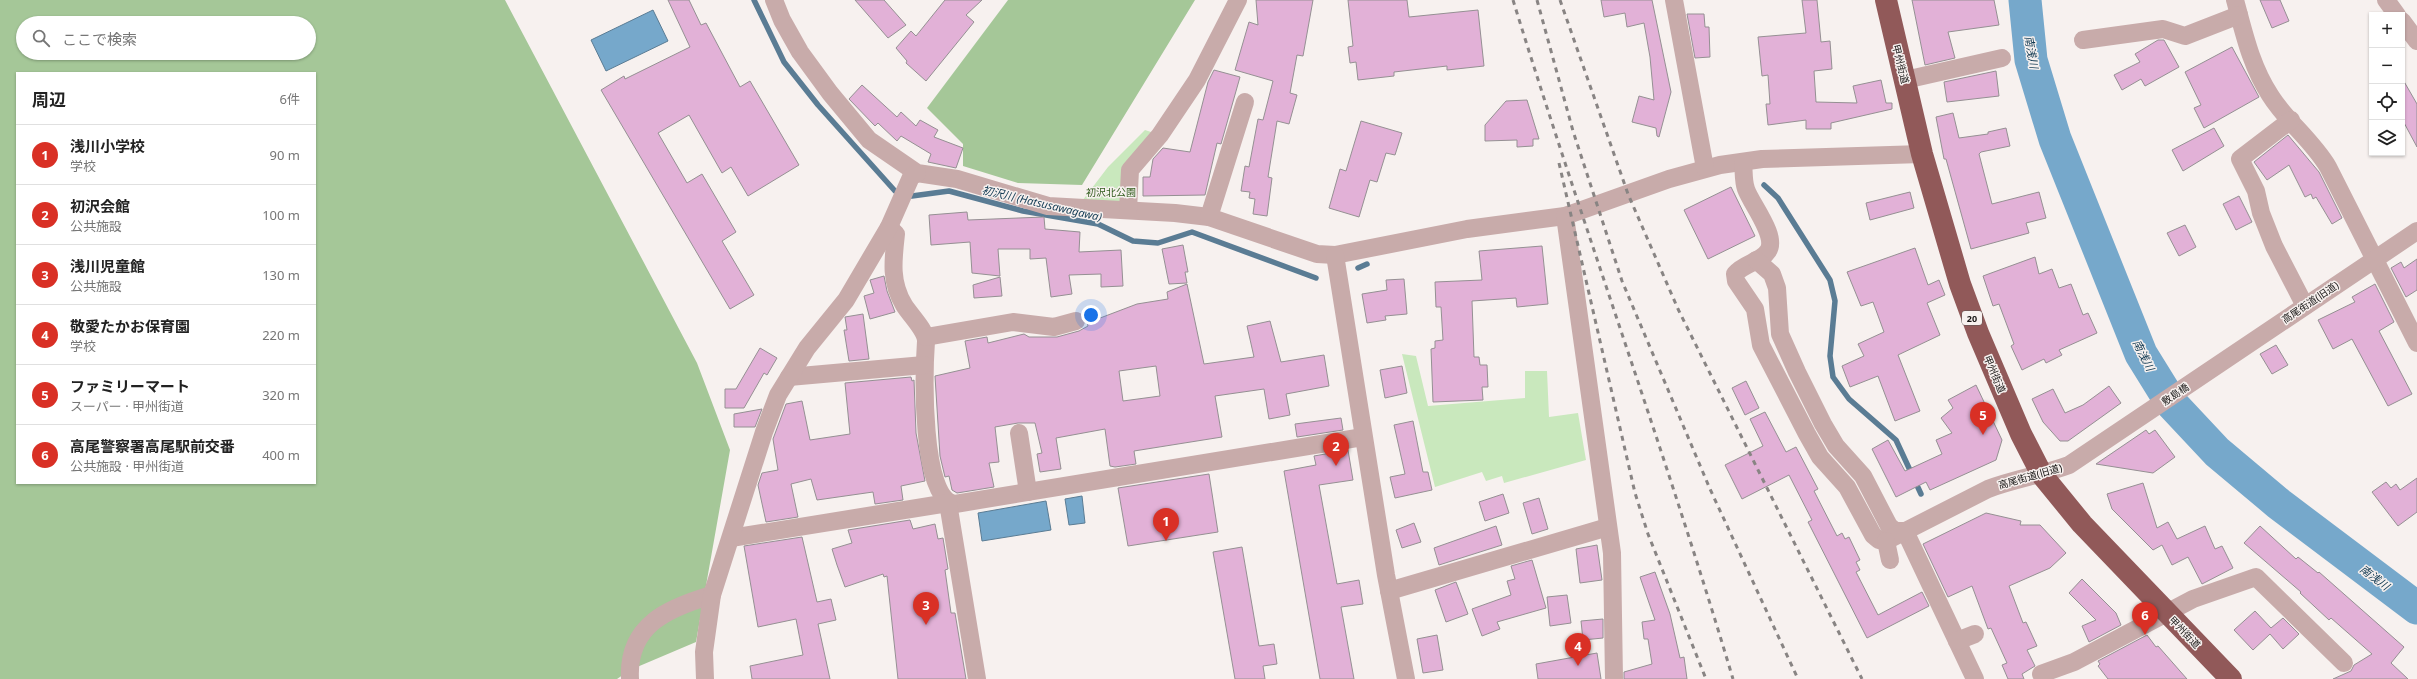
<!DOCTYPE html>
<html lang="ja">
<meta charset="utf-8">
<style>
body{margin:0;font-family:"Noto Sans","Noto Sans JP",sans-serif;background:#f2f2f2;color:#222}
.controls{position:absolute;right:12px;top:12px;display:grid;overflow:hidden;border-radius:0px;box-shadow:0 1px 3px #0004}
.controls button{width:36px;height:36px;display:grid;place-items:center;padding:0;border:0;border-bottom:1px solid #e0e0e0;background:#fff;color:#222;font:20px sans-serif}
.you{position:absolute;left:1091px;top:315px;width:14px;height:14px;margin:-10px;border:3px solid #fff;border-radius:50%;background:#1a73e8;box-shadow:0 0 0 6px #1a73e833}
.badge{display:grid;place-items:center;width:26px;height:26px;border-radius:50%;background:#d93025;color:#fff;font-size:13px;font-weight:700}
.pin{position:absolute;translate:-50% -33px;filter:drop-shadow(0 1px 2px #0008)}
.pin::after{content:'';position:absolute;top:21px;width:14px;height:12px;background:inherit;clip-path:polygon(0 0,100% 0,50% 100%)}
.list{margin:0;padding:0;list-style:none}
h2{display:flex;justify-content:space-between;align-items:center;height:52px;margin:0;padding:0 16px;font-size:17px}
h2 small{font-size:13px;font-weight:400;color:#767676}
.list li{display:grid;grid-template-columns:26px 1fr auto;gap:12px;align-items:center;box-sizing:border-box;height:60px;padding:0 16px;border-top:1px solid #e0e0e0}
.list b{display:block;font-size:15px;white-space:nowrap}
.list p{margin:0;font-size:13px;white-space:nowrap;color:#767676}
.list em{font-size:13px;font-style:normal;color:#767676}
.icon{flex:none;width:22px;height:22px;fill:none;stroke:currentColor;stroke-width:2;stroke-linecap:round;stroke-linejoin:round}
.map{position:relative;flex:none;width:2417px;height:679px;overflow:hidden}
.search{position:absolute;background:#fff;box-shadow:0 1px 3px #0004;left:16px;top:16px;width:300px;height:44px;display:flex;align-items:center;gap:10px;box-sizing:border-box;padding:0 14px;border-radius:22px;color:#767676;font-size:15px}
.panel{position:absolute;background:#fff;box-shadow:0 1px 3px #0004;left:16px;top:72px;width:300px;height:412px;border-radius:0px}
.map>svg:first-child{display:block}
</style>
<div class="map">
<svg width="2417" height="679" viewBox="0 0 2417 679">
<rect width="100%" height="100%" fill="#f7f1ef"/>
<g fill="#c9e8bd">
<path d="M1145,130l15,5 -30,35 -2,40 -52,-1 32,-42z"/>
<path d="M1402,354l14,2 12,50 97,-8v-27h22l2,46 29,-4 8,47 -82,23 -2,-7 -16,5 -4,-9 -47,15z"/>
</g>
<g fill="#a5c798" fill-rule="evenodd">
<path d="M0,0h505l192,363 33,87 -34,192 -66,28 -13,9h-617zM23,23h286v30h-286zM17,73h298v410h-298z"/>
<path d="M1008,0h187l-113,185 -64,-2 -55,-17v-22l-36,-36z"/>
</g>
<g fill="#76a8cb" stroke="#5a7c94">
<path d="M653,10l15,31 -62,30 -15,-31z"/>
<path d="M1082,496l3,27 -16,2 -4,-26z"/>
<path d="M1046,501l5,29 -69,11 -4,-28z"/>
</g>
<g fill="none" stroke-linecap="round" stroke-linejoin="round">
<g stroke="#5a7c94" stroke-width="5.5">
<path d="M754,0l30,62 34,43 77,86 17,5 37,-5 74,20 75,13 35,17 25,2 34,-11 124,46"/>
<path d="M1764,185l14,13 52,82 5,21 -5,55 3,21 16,22 47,41 25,54"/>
<path d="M1358,268l9,-4"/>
</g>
<path stroke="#76a8cb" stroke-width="33" d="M2025,0l6,60 24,79 86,215 31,50 45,48 62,52 138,104"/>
</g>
<g fill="#e2b1d7" stroke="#959093" fill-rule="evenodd">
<path d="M668,0h21l12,25 5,-2 34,64 10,-6 49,84 -51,31 -17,-29 -9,6 -33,-58 -31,18 29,50 15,-9 34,58 -14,9 32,54 -24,14 -129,-219 23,-14 1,3 65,-32z"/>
<path d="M855,0h29l22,25 -18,13z"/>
<path d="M945,0h37l-16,15 8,7 -48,59 -20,-18 1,-2 -11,-13 15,-17 5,5z"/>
<path d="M1256,0h57l-10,56 -6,-1 -7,38 7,2 -8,29 -12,-3 -9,56 4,1 -5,38 -14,-2 2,-15 -6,-1 1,-6 -9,-1 4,-25 4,1 9,-48 5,1 10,-39 -38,-11 14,-48 9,3z"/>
<path d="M1348,0h59l2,17 69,-7 6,56 -37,4v-4l-53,6v4l-36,4 -2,-18 -6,1 -2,-16 5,-1z"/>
<path d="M1601,0h51l19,92 -12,45 -2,-1 -1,-8 -24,-6 7,-26 15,4 -4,-43 -6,-34 -17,4 -2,-14 -21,4z"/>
<path d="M1802,0h15l4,42 9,-1 2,28 -18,2 2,31 41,1 -4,-17 28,-6 5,23h6v6l-61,14v6h-25v-9l-38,5 -2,-21h4l-2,-29 -6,1 -4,-39 48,-4z"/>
<path d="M1912,0h82l5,25 -51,7 7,26 -30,7z"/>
<path d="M2260,0h20l9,21 -17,7z"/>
<path d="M1687,14h17l1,13h4l1,30 -15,1z"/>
<path d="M2158,40h6l15,27 -34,19 -4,-7 -19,11 -8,-15 26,-13 -5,-8z"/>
<path d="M2232,47l27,50 -55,31 -10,-20 7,-3 -16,-33z"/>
<path d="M1214,70l26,7 -19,67 -4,-1 -12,52 -62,1v-19h7l3,-18 10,-11 27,4 18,-70z"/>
<path d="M1996,71l3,25 -52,6 -3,-20z"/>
<path d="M2402,78l15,26v43l-15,-28z"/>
<path d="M862,85l35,32 4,-5 15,14 4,-6 18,10 -4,7 29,11 -7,20 -28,-6 3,-8 -30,-18 -4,5 -19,-18 -3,3 -26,-27z"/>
<path d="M1527,100l12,39h-6v7l-16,1v-7l-32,1v-16l21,-24z"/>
<path d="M1953,113l6,25 29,-4v-2l18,-4 4,18 -29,6 -2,2 13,50 47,-12 7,26 -20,5 3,10 -58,16 -25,-90h-2l-8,-42z"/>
<path d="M1361,121l41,12 -7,22 -9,-2 -9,29 -7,-2 -11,37 -30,-9 11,-39 6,2z"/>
<path d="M2214,128l10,18 -41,25 -11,-21z"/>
<path d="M2288,135l31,37 23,46 -10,6 -16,-27 -3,2 -2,-5 -6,3 -16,-32 -22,15 -13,-18z"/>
<path d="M1731,187l24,49 -47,23 -24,-49z"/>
<path d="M1910,192l4,16 -44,12 -4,-17z"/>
<path d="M2239,196l13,26 -16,8 -13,-26z"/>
<path d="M967,212l1,8 76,-3 1,12 35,3 -1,20 42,-2 2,36 -22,1v-13l-32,1 3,19 -21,3 -5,-39 -16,1v-10h-32l2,27 -28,-3 -2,-31 -39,3 -2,-30z"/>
<path d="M2185,225l11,22 -17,9 -12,-23z"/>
<path d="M1183,245l5,27h-3l2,11 -18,1 -7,-35z"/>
<path d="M1542,246l6,58 -31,3 -1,-9 -44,3 2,56h5l1,8h7l1,22h-6l1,13 -50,2 -2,-53 4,-1v-7l8,-1 -2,-33h-5l-1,-25 47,-2 -3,-29z"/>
<path d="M1915,248l13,37 11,-5 6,15 -18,8 13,32 -42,20 22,56 -25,10 -17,-45 -28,11 -8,-21 22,-10 -6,-12 26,-12 -11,-30 -12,4 -14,-34z"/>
<path d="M2035,257l4,17 13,-5 7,19 12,-4 12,31 5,-2 9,20 -38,17 3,5 -16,8 -2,-4 -22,11 -11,-24 3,-2 -15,-40 -6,2 -10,-30z"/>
<path d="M2417,259v31l-11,7 -15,-29 10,-6 3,6z"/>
<path d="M884,276l3,15 8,21 -25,7 -6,-23 10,-3 -4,-13z"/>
<path d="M1000,277l2,19 -28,2 -1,-13z"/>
<path d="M1404,279l3,35 -22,2 1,4 -19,3 -5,-29 25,-4 -1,-10z"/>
<path d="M1187,284l17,80 50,-7 -7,-31 23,-5 11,41 43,-7 5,31 -43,8 4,21 -21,4 -5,-30 -49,7 7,41 -88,14 2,13 -21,3 -5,-1 -5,-37 -49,9 5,31 -21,3 -3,-18 5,-1 -7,-30h-17l-23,4 4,35 -10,1 5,24 -37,6 -5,-3 -3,-14 -4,1 -5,-21 -5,-80 35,-8 -5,-27 22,-4 1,6 36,-9 5,3h28l22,-6 9,-5 -1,-3 50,-19 31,-5 -1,-7zM1156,366l4,30 -37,5 -4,-30z"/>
<path d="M2375,284l19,38 -15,9 33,63 -24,12 -36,-67 -19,10 -15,-29 37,-18 -3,-5z"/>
<path d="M863,314l6,45 -20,2 -5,-31h3l-2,-13z"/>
<path d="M2276,345l12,20 -16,9 -12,-20z"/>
<path d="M760,348l17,10 -10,17 -3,-2 -20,35h-19v-19h11z"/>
<path d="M1402,366l5,27 -22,5 -5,-28z"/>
<path d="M911,377l1,4 2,-1 2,53 9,48 -24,5 2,14 -28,4 -2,-12 -56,8 -6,-21 -20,5 7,33 -32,5 -8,-37 4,-12 16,-3 -5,-31 13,-35 16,-3 8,39 40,-6 -5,-51z"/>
<path d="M1746,381l13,27 -14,7 -13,-27z"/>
<path d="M1976,385l26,55 -6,20 -66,30 -4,-8 -30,15 -24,-48 16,-9 17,31 37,-17 -6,-14 16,-7 -11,-15 12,-10 -5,-8z"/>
<path d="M2109,386l12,17 -53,38h-8l-17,-19 -11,-23 21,-10 12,24 18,-8z"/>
<path d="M762,409l-7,18h-21v-13z"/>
<path d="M1765,412l21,40 10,-5 22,42 -4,2 23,45 5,-3 3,6 4,-2 11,23 -4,2 4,8 -4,2 22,43 44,-23 7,14 -62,32 -59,-116 4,-2 -23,-45 -47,24 -17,-34 38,-19 -13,-27z"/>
<path d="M1341,418l2,12 -46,7 -2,-13z"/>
<path d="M1413,421l10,51h5l4,18 -37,8 -5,-21 15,-3 -11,-49z"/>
<path d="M2146,430l3,4 6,-4 20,27 -22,16 -57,-9z"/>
<path d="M1348,450l5,30 -34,5 18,99 22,-4 4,24 -22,3 13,72h-34l-36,-208 32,-6 -2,-9z"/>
<path d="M1209,474l9,58 -90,14 -10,-58z"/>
<path d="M2417,478v34l-19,14 -26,-34 14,-10 5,6 5,-4 4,6z"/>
<path d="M2143,483l14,45 11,-6 9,17 28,-13 10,23 7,-3 11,22 -31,16 -14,-27 -16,8 -10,-20 -9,5 -41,-41 -5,-15z"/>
<path d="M1503,494l6,19 -24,8 -6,-19z"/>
<path d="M1539,498l9,31 -16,5 -9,-31z"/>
<path d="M1986,513l35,8 -1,4h20l26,28 -16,15 -41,18 14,37 3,-1 11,24 -10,4 8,16 -13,8 2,5h-16l-6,-14 5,-2 -16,-35 -3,1 -16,-43 -24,11 -25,-53z"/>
<path d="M910,520l3,9 22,-5 3,15 5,-1 5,31 -3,1 6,43h4l11,66h-68l-11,-103 -3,1 -1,-3 -38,13 -8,-22 -5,-16 20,-6 -4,-13z"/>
<path d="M1414,523l7,19 -19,6 -6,-18z"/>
<path d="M1496,526l6,19 -63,20 -5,-17z"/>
<path d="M2260,526l36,33 2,-2 20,16 1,-1 85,75 -13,16 17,16h-75l18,-8 3,-6 18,-11 -41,-36 -2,2 -29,-27 1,-1 -57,-49z"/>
<path d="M802,537l15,65 14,-3 5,21 -18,4 12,55h-78l-2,-13 53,-11 -7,-36 -38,8 -14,-81z"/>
<path d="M1597,545l5,35 -22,3 -4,-34z"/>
<path d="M1242,547l17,99 15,-2 3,20 -14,2 2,13h-30l-22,-127z"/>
<path d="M1532,560l14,48 -49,14 3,7 -18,7 -10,-27 39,-14 -4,-14 8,-2 -4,-13z"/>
<path d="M1655,572l15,42 10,44 4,-1 3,22h-63v-7l28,-8 -4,-25h-4l-2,-17 13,-2 -15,-43z"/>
<path d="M2082,579l34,34 5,12 -32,17 -7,-16 14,-6 -27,-27z"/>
<path d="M1456,582l12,32 -22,8 -11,-32z"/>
<path d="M1567,595l4,28 -21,3 -3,-29z"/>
<path d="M2255,611l16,17 12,-10 16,16 -16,15 -13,-15 -17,16 -19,-20z"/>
<path d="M1603,619v19l-20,2 -2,-19z"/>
<path d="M1437,635l6,35 -20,3 -6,-34z"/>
<path d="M2147,635l9,12 2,-1 29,33h-79l-10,-13 2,-2 -2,-3z"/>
<path d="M1597,653l4,26h-63l-2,-15z"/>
</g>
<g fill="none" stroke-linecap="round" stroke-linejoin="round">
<g stroke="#c8abaa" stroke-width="18">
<path d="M774,0l8,20 18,32 30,41 39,47 48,33 40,6 91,27 127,7 34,4 108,37 18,1 132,-26 98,-13 104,-37 51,-14 42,-6 160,-5"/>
<path d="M1674,0l31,168"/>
<path d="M2235,0c9,33 16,66 35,95 16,26 42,45 58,72l89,176"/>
<path d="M2386,0l11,15"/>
<path d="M2402,21l15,20"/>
<path d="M2083,40l80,-11 22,7 54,-21"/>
<path d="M1905,80l97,-22"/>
<path d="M2291,120l-51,39 16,32 5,22 13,33 31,60"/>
<path d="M1743,162c1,8 0,19 3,27 5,15 32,47 22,62 -7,11 -24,12 -33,23l1,7 19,28 6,36 46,89 13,23 27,30 26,48 6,5 7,1"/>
<path d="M1128,210l2,-40 30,-35 37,-55 41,-80"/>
<path d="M1565,216l47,337 2,126"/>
<path d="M1209,217l36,-115"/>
<path d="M889,227l7,7c-3,26 -6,48 8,71 6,10 22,25 22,36 -2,29 -6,159 29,163l408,-67"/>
<path d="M1335,255l51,320 20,104"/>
<path d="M1756,260l16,14 5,14 3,46 17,38 26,52 13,22 27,30 26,50 6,5h10l70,148"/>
<path d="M926,337l87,-15 41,5 22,-6"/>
<path d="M789,377l135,-12"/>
<path d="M1019,433l9,59"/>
<path d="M731,538l217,-35 29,176"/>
<path d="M1886,541l102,-52c26,-10 54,-14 81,-24l348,-234"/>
<path d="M1886,541l4,19"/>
<path d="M1389,591l219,-64"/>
<path d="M1957,641l18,-7"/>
<path d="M2041,674l33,-12 119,-63 63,-22 88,86"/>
<path d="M630,679c-3,-54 38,-71 82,-84"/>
<path d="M705,679l-1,-27 8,-57 52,-163 14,-37 29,-47 39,-48 43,-73 22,-50 6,-4"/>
</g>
<path stroke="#915959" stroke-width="22" d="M1886,0l36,154 38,130 18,49 43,101 21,41 40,49 149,155"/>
<g stroke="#888483" stroke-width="3" stroke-dasharray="5 5" stroke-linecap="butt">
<path d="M1513,0c70,227 152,451 220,679"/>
<path d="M1537,0l36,131 49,150 88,208 88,190"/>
<path d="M1560,0l68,194 50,115 184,370"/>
<path d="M1559,163l76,330 13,41 58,145"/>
</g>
</g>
<g text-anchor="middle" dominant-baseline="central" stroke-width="3" stroke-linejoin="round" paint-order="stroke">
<rect fill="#f7f1ef" stroke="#5b5856" stroke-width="1" x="1962" y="311" width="20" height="14" rx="3"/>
<g font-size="9" font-weight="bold" fill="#181615">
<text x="1972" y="318">20</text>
</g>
<g font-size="10" fill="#181615" stroke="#f7f1ef">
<text transform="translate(1901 64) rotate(76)">甲州街道</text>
<text transform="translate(2310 302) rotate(-34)">高尾街道(旧道)</text>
<text transform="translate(1995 374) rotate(67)">甲州街道</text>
<text transform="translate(2175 394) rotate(-34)">敷島橋</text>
<text transform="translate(2030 476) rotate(-16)">高尾街道(旧道)</text>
<text transform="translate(2185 632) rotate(46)">甲州街道</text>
</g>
<g font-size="10" fill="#305b1c" stroke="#f7f1ef">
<text x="1111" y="192">初沢北公園</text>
</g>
<g font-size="11" font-style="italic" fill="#103952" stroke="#f7f1ef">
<text transform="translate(2032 52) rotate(80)">南浅川</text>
<text transform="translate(1042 203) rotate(13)">初沢川 (Hatsusawagawa)</text>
<text transform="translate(2144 355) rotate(63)">南浅川</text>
<text transform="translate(2375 577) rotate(37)">南浅川</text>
</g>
</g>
</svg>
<div class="controls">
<button>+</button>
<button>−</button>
<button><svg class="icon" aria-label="locate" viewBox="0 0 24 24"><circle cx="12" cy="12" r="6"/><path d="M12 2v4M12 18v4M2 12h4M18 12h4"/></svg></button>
<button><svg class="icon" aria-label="layers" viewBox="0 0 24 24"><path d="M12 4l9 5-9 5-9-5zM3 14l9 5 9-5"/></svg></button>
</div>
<div class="you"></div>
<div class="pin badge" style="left:1166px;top:541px">1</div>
<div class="pin badge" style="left:1336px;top:466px">2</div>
<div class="pin badge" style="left:926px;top:625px">3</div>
<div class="pin badge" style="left:1578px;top:666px">4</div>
<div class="pin badge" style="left:1983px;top:435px">5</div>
<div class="pin badge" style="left:2145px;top:635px">6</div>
<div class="search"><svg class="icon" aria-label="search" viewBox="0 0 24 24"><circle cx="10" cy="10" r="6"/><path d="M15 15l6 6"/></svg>ここで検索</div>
<section class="panel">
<h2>周辺<small>6件</small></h2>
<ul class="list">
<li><span class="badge">1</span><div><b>浅川小学校</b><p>学校</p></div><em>90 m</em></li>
<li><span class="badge">2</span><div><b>初沢会館</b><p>公共施設</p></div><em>100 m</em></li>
<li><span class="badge">3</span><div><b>浅川児童館</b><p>公共施設</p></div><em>130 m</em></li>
<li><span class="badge">4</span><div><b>敬愛たかお保育園</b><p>学校</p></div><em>220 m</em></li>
<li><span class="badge">5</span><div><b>ファミリーマート</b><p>スーパー · 甲州街道</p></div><em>320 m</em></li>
<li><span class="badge">6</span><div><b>高尾警察署高尾駅前交番</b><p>公共施設 · 甲州街道</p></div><em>400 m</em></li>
</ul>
</section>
</div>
